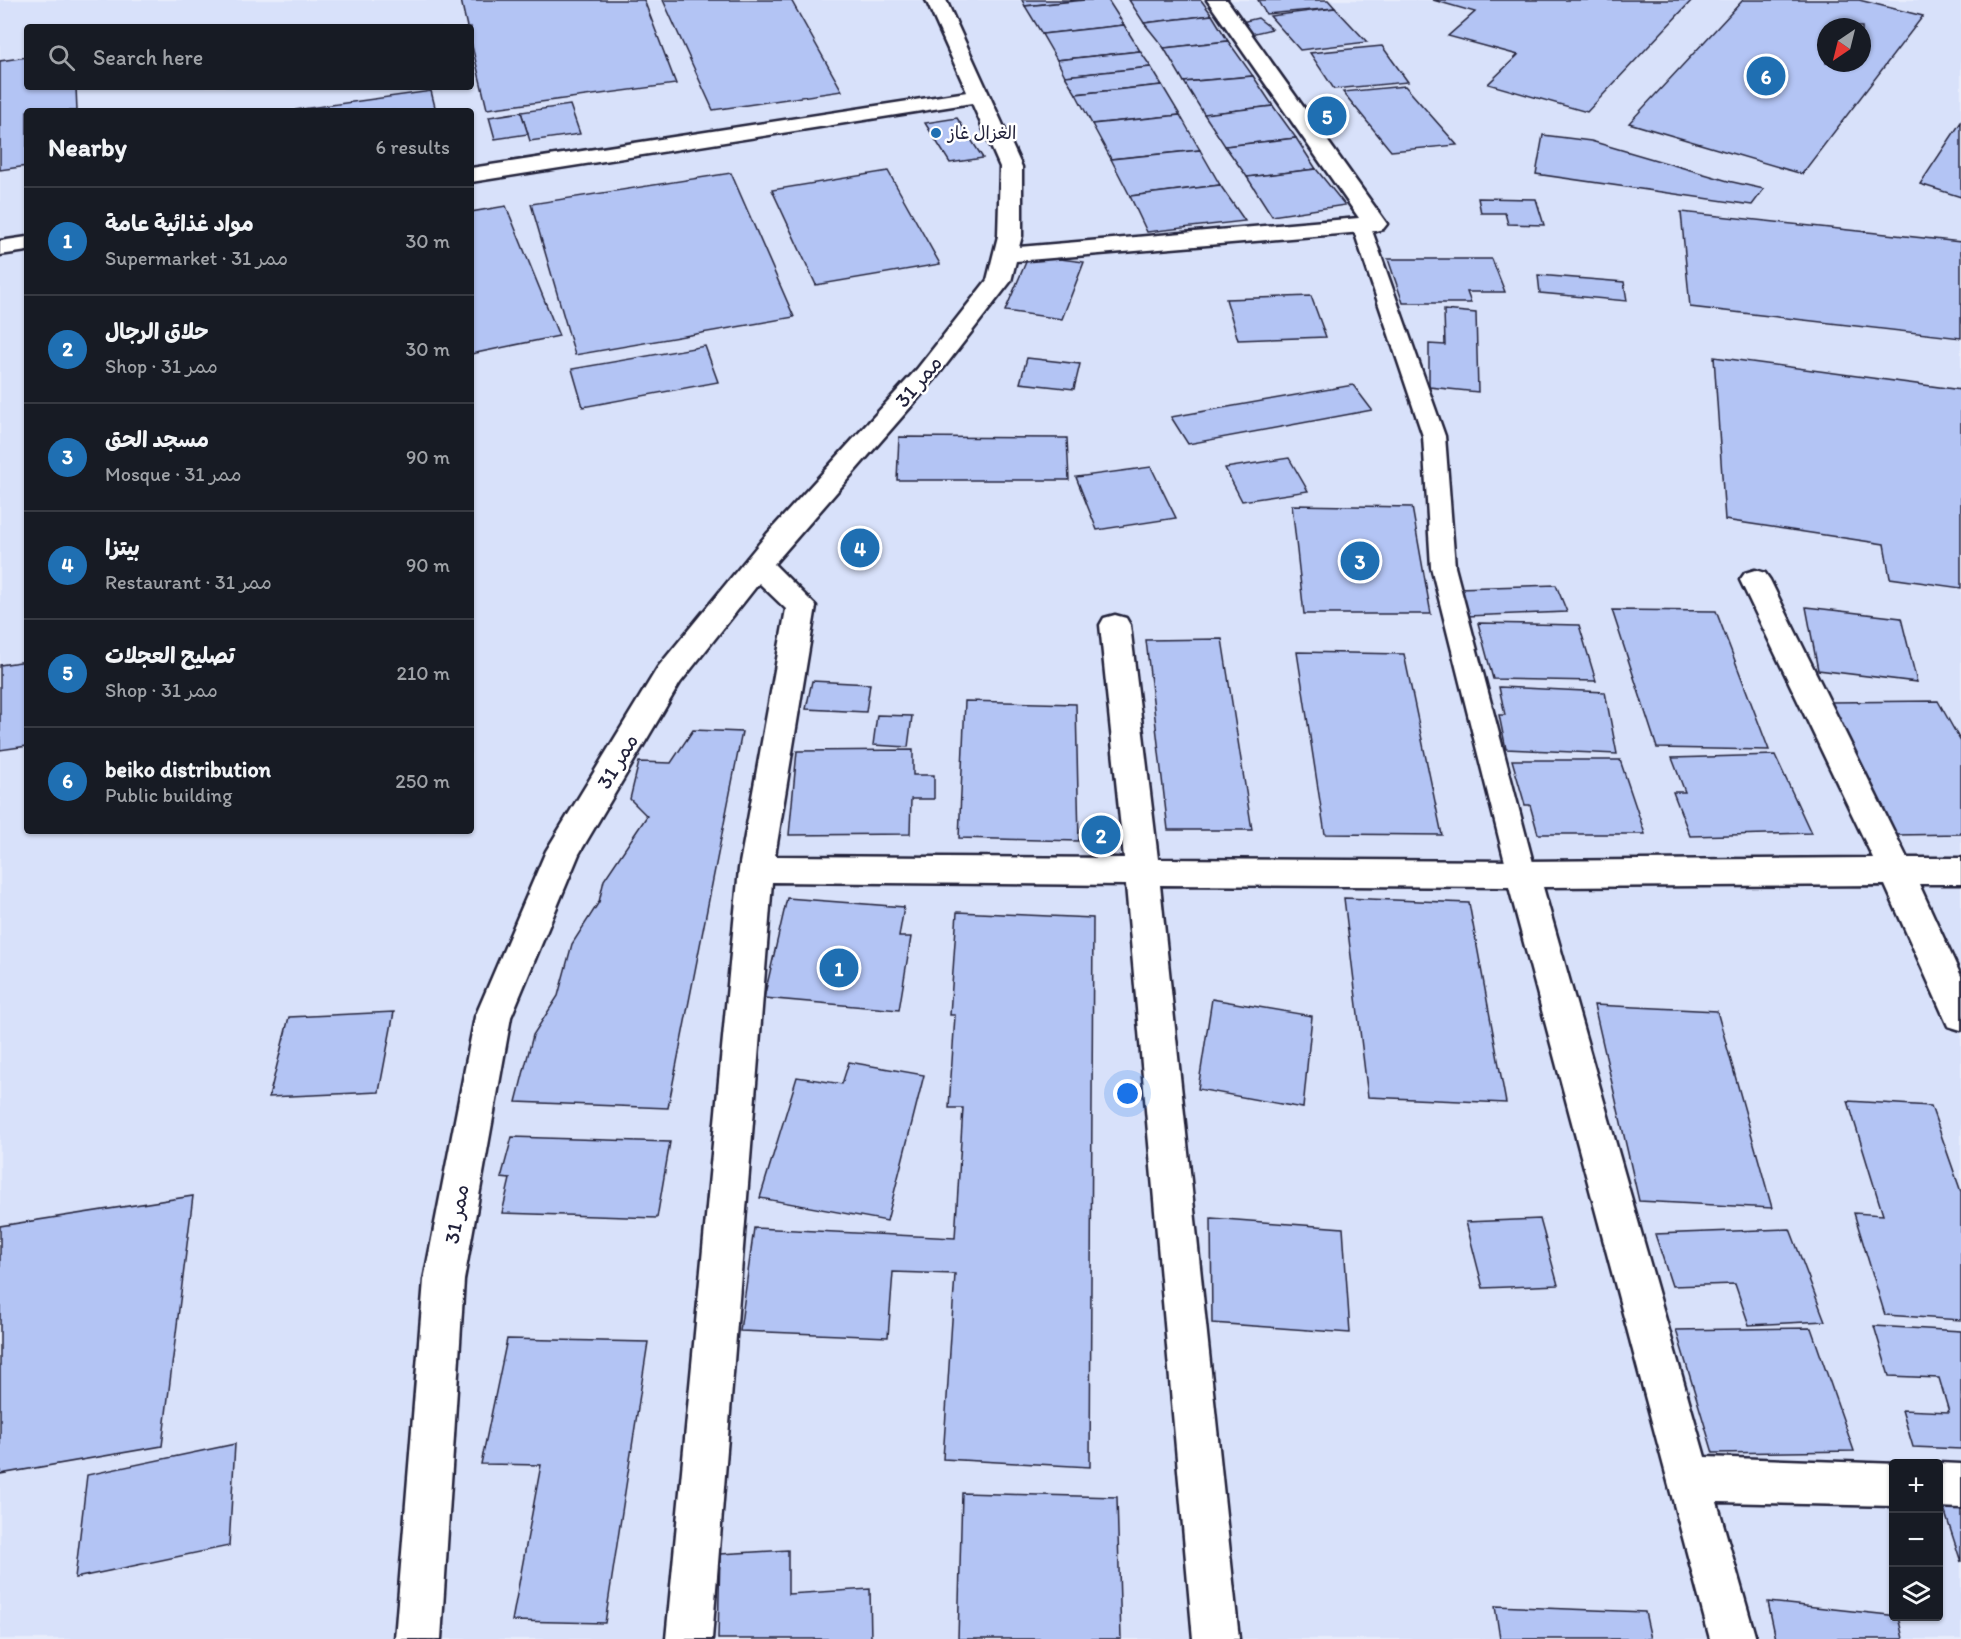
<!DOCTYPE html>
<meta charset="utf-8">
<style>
body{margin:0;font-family:Itim,"Playpen Sans Arabic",sans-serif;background:#242831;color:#f1f3f6}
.controls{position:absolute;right:18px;bottom:18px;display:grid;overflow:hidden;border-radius:6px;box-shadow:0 2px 4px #0004}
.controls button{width:54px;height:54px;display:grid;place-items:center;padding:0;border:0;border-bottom:2px solid #363941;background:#171b24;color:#f1f3f6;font:30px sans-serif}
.compass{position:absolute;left:1817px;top:18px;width:54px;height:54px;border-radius:50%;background:#171b24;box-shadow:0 2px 4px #0004;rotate:215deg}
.you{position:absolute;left:1128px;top:1094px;width:21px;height:21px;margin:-15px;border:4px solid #fff;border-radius:50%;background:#1a73e8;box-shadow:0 0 0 9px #1a73e833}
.badge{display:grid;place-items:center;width:39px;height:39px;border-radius:50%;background:#1f6fb2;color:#fff;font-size:20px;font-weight:700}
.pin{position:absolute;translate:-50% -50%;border:3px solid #fff;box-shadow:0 2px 6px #0006}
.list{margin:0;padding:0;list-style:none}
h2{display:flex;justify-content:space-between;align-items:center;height:78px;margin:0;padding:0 24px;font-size:26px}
h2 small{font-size:20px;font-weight:400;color:#9ea1a6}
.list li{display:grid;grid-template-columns:39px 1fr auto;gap:18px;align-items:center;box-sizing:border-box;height:108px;padding:0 24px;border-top:2px solid #363941}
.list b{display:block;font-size:22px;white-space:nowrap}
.list p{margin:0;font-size:20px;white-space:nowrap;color:#9ea1a6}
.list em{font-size:20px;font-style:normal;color:#9ea1a6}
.icon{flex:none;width:33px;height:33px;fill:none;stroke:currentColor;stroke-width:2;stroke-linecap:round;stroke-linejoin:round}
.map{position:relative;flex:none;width:1961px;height:1639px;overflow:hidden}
.search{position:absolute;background:#171b24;box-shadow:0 2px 4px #0004;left:24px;top:24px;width:450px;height:66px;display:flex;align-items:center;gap:15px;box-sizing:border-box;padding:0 21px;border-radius:6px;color:#9ea1a6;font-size:22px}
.panel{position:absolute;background:#171b24;box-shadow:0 2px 4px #0004;left:24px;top:108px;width:450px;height:726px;border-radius:6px}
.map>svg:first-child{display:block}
</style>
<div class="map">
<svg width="1961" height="1639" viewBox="0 0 1961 1639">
<rect width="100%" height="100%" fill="#e8edfc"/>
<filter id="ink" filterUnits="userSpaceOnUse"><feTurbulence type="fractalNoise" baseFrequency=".0167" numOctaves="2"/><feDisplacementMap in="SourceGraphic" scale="12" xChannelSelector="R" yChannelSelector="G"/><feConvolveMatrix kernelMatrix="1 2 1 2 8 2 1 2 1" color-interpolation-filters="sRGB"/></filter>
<g filter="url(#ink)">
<path fill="#d8e1fa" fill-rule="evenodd" d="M0,0h1961v1639h-1961zM27,27h444v60h-444zM1826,27h36v36h-36zM27,111h444v720h-444zM1894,1464h44v152h-44z"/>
<g fill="#b3c4f4" stroke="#22223b" stroke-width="1.5" fill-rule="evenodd">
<path d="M461,0h183l32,84 -189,25 -16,-67v-15h-4z"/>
<path d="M663,0h128l51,91 -129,19z"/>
<path d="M1022,0h63l-60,6z"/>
<path d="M1085,0h23l16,25 -82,9 -17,-28z"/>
<path d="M1129,0h72l11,15 -68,8z"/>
<path d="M1258,0h70l7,8 -69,6z"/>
<path d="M1433,0h259l-105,112 -99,-28 30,-29 -70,-19 27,-24z"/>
<path d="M1743,0h116l64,16 -121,158 -173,-51zM1826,27h36v36h-36z"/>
<path d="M1335,8l32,34 -67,8 -30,-34z"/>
<path d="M1212,15l16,26 -64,7 -20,-25z"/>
<path d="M1258,18l14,11 -21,5 -14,-11z"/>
<path d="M1124,25l16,26 -83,9 -15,-26z"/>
<path d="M1228,41l25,35 -69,6 -20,-34z"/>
<path d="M1382,46l26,36 -74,7 -24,-36z"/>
<path d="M1140,51l11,16 -86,9 -8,-16z"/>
<path d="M27,57v30h49l1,24h-50v55l-27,4v-109z"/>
<path d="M1151,67l11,18 -86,9 -11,-18z"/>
<path d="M1253,76l20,30 -69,8 -20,-32z"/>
<path d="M1162,85l18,30 -88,9 -16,-30z"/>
<path d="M1405,86l52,59 -66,6 -48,-59z"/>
<path d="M431,91l5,20 -141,-1z"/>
<path d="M570,105l10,29 -50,7 -9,-29z"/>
<path d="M1273,106l23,32 -71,8 -21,-32z"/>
<path d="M521,112l7,22 -33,5 -6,-22z"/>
<path d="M1180,115l20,35 -89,9 -19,-35z"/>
<path d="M957,118l26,40 -33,5 -25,-40z"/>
<path d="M1961,122v75l-41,-13z"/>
<path d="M1543,135l48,6 137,40 36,8 -12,16 -216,-31z"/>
<path d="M1296,138l20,31 -69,8 -22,-31z"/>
<path d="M1200,150l20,35 -90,11 -19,-37z"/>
<path d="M1316,169l29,36 -73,11 -25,-39z"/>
<path d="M888,171l52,93 -124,21 -44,-95z"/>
<path d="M731,173l63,144 -219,38 -44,-151z"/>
<path d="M1220,185l25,36 -98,11 -17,-36z"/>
<path d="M1478,198l58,1 8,26 -36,-1 -3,-11h-24z"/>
<path d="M506,206l53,130 -88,18v-142z"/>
<path d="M1681,212l280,30v96l-271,-31z"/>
<path d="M1029,255l55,7 -22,57 -57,-8z"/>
<path d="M1388,259h104l13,33h-38l4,11h-68z"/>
<path d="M1538,275l86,7 3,19 -87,-8z"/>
<path d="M1311,296l15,41 -88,3 -12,-41z"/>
<path d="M1444,310l32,3 2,79 -49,-5v-43l16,1z"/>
<path d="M705,346l13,36 -135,25 -11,-38z"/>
<path d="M1714,357l247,33v198l-71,-10 -6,-34 -159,-24z"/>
<path d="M1027,358l53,6 -6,25 -54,-6z"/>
<path d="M1353,385l19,25 -184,34 -17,-27z"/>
<path d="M899,437l168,1 2,42h-172z"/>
<path d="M1289,458l19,33 -66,10 -17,-33z"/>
<path d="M1151,467l25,51 -79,12 -21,-53z"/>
<path d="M1292,505l120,2 19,107h-127z"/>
<path d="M1556,585l11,27 -100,4 -10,-28z"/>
<path d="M1806,607l95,11 16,64 -99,-12z"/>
<path d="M1612,610l104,1 53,139 -112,-2z"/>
<path d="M1478,623l101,2 17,56 -103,-2z"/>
<path d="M1222,639l30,191h-84l-22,-190z"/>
<path d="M1297,652l107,2 38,181 -117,-1z"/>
<path d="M27,661v85l-27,4v-85z"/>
<path d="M812,681l58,3 -4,28 -60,-3z"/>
<path d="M1499,687l106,5 12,62 -111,-5 -7,-34h6z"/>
<path d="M965,701l111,3 3,137 -120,-3z"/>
<path d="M1938,701l23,41v92l-65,1 -66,-133z"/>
<path d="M877,715l35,1 -4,31 -35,-2z"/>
<path d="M693,730l49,2 -74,376 -152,-6 17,-67 25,-39 14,-52 27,-42 5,-22 43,-64 -17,-17 9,-37 32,1z"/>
<path d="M913,750v25h21v24h-23l-1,35 -121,1 8,-84z"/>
<path d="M1775,755l36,78 -121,3 -17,-44h12l-13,-34z"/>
<path d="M1512,760h108l25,74h-107l-8,-29h-5z"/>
<path d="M787,898l117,9 -5,30h12l-12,73 -135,-12z"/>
<path d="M1344,898l125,5 37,200 -138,-6z"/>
<path d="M957,912l136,6 -3,549 -147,-8 12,-185 -62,-2 -5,65 -148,-6 14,-103 201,10 8,-130h-14l6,-93h-5z"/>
<path d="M1212,999l100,17 -9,92 -105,-19z"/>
<path d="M1594,1005l123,6 55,197 -133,-7z"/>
<path d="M394,1012l-15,80 -110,5 20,-80z"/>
<path d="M849,1062l75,13 -37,146 -127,-23 37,-121 45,7z"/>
<path d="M1848,1101l83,5 30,86v128l-76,-5 -31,-102 29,2z"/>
<path d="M512,1137l158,5 -13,76 -155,-5 8,-34 -9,-1z"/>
<path d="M193,1196l-31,250 -162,28v-248z"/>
<path d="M1211,1218l132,10 7,105 -138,-10z"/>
<path d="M1540,1219l18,66 -75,3 -17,-66z"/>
<path d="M1790,1229l35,92 -76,4 -14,-41 -63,2 -17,-52z"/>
<path d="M1874,1326l87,5v118l-48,-2 -11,-37 47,2 -10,-34 -50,-2z"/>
<path d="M1811,1328l43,123 -141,2 -37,-123z"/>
<path d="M507,1339l141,3 -43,281 -93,-2 29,-156 -60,-1z"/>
<path d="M235,1444l-6,102 -154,32 12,-103z"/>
<path d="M962,1493l155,4 4,142h-163z"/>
<path d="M1940,1497l21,1v64z"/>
<path d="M788,1550v44l82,-5 1,50h-153l2,-85z"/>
<path d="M1768,1602l130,14 5,23h-127z"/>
<path d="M1495,1606l150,6 6,27h-151z"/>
</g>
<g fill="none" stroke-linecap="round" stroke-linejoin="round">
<g stroke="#22223b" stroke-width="5">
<path id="service" d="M1361,219l9,6 75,211 10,131 81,307 -4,8 -10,3 -10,-3 -4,-8 -77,-307 -8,-131 -71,-211z"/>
</g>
<g stroke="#22223b" stroke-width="5">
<g id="minor">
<path d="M926,0h20l76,167v69l-3,11 340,-29 -152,-218h20l160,224 -4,5 -8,2 -359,30 -5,20 -76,98 -161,185 42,42 -41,250 349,2 -24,-233 4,-7 11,-3 11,3 4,7 28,234 364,2 351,-3 -133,-278 5,-7 10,-3 10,3 5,7 137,278h54v26h-42l42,92v54l-13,-4 -63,-141 -342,2 162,570 193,7h-4v42l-177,-4 39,137h-46l-201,-752 -349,-2 79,754h-46l-67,-754 -354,-3 -60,757h-46l73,-770 47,-260 -27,-26 -79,100 -101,171 -68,163 -47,263 -23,359h-46l29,-359 51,-263 71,-166 112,-184 109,-133 150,-165 70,-89 11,-44 2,-69 -28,-64 -501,79v-14l496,-76z"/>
<path d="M27,237v14l-27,4v-14z"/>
<path d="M1938,1463l23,1v44l-23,-1z"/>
</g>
</g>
<use href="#service" fill="#fff" fill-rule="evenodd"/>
<use href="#minor" fill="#fff" fill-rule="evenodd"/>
</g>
</g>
<circle fill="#1f6fb2" stroke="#fff" stroke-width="2" cx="936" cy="133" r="6"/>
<g text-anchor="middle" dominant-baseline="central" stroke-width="5" stroke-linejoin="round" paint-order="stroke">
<g font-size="18" fill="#22223b" stroke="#fff" text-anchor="start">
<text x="948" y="133">الغزال غاز</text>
</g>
<g font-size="21" fill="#22223b" stroke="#fff">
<text transform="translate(918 381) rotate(-50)">ممر 31</text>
<text transform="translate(617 761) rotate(-59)">ممر 31</text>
<text transform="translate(456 1214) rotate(-80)">ممر 31</text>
</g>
</g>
</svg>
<div class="controls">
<button>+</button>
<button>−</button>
<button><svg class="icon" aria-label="layers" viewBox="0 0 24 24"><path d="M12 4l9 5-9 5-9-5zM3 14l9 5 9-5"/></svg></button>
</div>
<svg class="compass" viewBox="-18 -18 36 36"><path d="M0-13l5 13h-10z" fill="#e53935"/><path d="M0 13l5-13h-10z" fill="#9ea1a6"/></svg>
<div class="you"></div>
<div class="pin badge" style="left:839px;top:968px">1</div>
<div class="pin badge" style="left:1101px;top:835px">2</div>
<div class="pin badge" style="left:1360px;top:561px">3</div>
<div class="pin badge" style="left:860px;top:548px">4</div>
<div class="pin badge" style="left:1327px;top:116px">5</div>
<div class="pin badge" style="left:1766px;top:76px">6</div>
<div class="search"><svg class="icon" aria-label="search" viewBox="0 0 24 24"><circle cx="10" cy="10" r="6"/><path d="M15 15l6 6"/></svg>Search here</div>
<section class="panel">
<h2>Nearby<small>6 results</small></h2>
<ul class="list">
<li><span class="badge">1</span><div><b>مواد غذائية عامة</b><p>Supermarket · ممر 31</p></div><em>30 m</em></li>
<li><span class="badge">2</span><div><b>حلاق الرجال</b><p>Shop · ممر 31</p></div><em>30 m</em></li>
<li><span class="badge">3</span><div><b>مسجد الحق</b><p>Mosque · ممر 31</p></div><em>90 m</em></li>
<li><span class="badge">4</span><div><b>بيتزا</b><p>Restaurant · ممر 31</p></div><em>90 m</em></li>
<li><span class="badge">5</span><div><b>تصليح العجلات</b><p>Shop · ممر 31</p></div><em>210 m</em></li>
<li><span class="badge">6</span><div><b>beiko distribution</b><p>Public building</p></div><em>250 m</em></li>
</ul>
</section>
</div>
